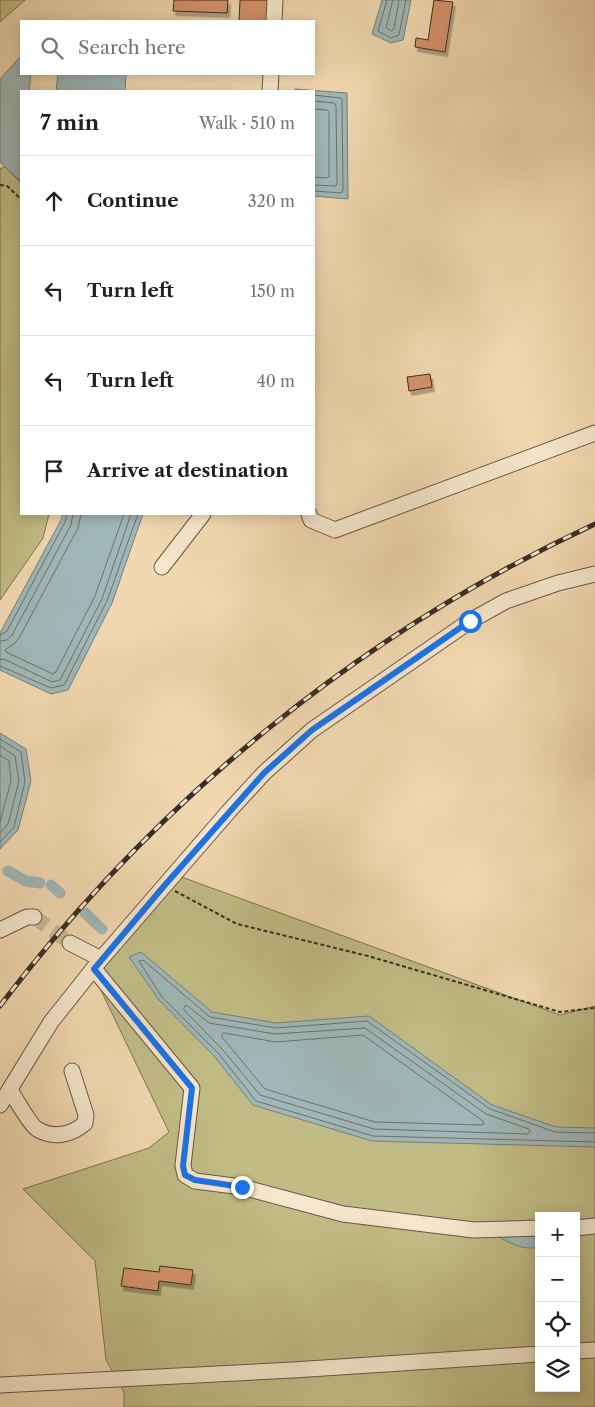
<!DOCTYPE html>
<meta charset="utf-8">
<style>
body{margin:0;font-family:"Libre Caslon Text",serif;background:#f2f2f2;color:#202124}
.controls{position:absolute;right:15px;bottom:15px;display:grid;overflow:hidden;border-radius:0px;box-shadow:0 2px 12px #0003}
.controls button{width:45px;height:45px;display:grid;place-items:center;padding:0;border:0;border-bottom:1px solid #e0e0e0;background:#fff;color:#202124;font:25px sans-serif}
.stop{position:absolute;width:15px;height:15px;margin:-11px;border:4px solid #1a73e8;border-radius:50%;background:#fff}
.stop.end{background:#1a73e8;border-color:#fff;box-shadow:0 1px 5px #0008}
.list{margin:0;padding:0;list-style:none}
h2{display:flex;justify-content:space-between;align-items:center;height:65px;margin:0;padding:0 20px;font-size:21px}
h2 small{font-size:16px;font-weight:400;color:#757577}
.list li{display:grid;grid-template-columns:32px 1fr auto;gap:15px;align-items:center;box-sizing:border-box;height:90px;padding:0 20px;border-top:1px solid #e0e0e0}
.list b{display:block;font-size:19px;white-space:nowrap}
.list em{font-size:16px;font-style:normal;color:#757577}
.icon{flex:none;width:28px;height:28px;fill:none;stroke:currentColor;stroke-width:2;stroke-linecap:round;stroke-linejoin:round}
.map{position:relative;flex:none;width:595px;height:1407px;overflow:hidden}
.search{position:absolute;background:#fff;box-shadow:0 2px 12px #0003;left:20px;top:20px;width:295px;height:55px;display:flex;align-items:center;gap:12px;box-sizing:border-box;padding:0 18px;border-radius:0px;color:#757577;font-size:19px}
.panel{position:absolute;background:#fff;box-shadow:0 2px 12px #0003;left:20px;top:90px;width:295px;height:425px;border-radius:0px}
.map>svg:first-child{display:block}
</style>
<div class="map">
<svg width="595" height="1407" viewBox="0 0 595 1407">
<defs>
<filter id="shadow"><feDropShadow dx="2.5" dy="4.5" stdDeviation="0" flood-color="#0004"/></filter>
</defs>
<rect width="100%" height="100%" fill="#f1d8b0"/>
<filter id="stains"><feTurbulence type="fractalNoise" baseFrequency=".004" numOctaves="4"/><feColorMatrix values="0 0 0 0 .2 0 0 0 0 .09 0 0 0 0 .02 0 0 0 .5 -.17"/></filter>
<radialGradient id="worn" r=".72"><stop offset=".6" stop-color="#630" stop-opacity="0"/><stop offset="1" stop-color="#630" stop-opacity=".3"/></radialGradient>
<g fill="#c1bc86" stroke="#7c7554" fill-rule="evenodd">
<path d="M0,0h25l-25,22z"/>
<path d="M5,167l16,16v331h28l-6,24 -43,62v-431z"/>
<path d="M176,875l384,140 35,-9v401h-471v-15l-18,-32 -11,-99 -72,-72 126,-41 20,-16 -74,-154zM539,1216h37v172h-37z"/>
</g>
<g fill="#a0b7b7" stroke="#76807b">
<path d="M382,0h29l-8,40 -12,3 -19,-9z"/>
<path d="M21,56v18h10l-2,17h-8l-1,90 -20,-19v-83z"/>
<path d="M58,74h68l-1,17h-69z"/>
<path d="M295,89l52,4 1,106 -34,-3v-105h-19z"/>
<path d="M63,514h80l-31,89 -44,87 -17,4 -51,-24v-37l61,-113z"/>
<path d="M0,733l26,16 5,32 -13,49 -18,19z"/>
<path d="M141,952l71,60 64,11 93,-7 123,89 64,22 39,1v19l-223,-6 -119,-36 -38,-48 -56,-57 -30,-43z"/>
<path d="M539,1234v13c-16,4 -29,-4 -42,-11z"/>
</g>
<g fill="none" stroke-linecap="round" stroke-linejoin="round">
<g stroke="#6c726c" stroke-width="1">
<path d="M387,0l-9,31 13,7 8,-3 7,-35"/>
<path d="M393,0l-7,27 5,4 3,-2 5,-29"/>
<path d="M314,95l26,3 2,1 1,92 -2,2 -27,-2"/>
<path d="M314,101l20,2 2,2 1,79 -2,2 -21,-1"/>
<path d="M314,109l13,1 2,2v64l-2,2 -13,-1"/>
<path d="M81,514l-3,14 -59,110 -4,5 -10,7 1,2 47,22 3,-2 39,-76 29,-82"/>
<path d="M0,635l7,-4 58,-109 2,-8"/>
<path d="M0,641l7,-1 5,-5 59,-110 2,-11"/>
<path d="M0,659l6,1 46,22 8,-2 42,-81 29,-85"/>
<path d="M0,666l51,22 13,-3 43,-84 31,-87"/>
<path d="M0,739l21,13 4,30 -11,45 -14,15"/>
<path d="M0,746l15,10 4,25 -11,43 -8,9"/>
<path d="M0,755l9,6 2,20 -11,41"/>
<path d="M185,1006h3l21,17 66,11 90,-6 121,86 43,15 1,3 -2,2 -154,-5 -114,-34 -37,-45 -39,-40z"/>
<path d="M224,1033l52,9 87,-7 120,86 1,3 -3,1 -106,-3 -110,-33 -43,-52v-3z"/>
<path d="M595,1133l-40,-1 -65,-23 -123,-88 -91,7 -66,-11 -67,-57 -4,1 23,36 57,57 37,47 117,35 222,6"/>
</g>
<g stroke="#a0b7b7" stroke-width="11">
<path d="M8,871l18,10 14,2"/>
<path d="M51,885l9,8"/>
<path d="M85,913l17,16"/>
</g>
</g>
<g fill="#d5916c" stroke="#382e22" filter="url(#shadow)">
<path d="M174,0h54l-1,13 -54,-2z"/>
<path d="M240,0h28l-1,21h-28z"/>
<path d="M434,0l19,2 -8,50 -30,-5 1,-9 12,2z"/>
<path d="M430,374l2,13 -23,4 -2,-14z"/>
<path d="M160,1266l33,4 -2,15 -32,-4 -1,10 -37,-5 3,-18 35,4z"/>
</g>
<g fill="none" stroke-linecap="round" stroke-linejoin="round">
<path stroke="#ccb694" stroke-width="15" stroke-dasharray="15 8" stroke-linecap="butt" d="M34,917l36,26"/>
<g stroke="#665846" stroke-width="17">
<g id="minor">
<path d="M274,21l1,-21"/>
<path d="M270,91l1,-17"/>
<path d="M309,514l2,6 24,10 260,-97"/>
<path d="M162,567l41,-53"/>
<path d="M0,930l27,-13h7"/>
<path d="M70,943l31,16"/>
<path d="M94,969l98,119 -9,77 2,10 10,6 47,6 101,27 131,16 65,-2"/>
<path d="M10,1090c5,8 21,36 27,39 16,10 35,6 48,-6l1,-8 -14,-44"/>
<path d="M0,1105l51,-83 50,-63 129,-149 34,-37 48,-43 158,-109 36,-20 52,-18 37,-9"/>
<path d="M576,1228l19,-2"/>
<path d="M576,1351l19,-1"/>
<path d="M0,1385l293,-15 246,-16"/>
</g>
</g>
<g stroke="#382e22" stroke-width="2" stroke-dasharray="4 2.5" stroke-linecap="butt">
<path d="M0,185l7,1 14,13"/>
<path d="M175,891l62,33 131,32 192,56 35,-4"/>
</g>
<use href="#minor" stroke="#f6e6cc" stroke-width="15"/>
<g stroke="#382e22" stroke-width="5">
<path id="rail" d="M0,1006c155,-205 362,-374 595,-482"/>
</g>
<use href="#rail" stroke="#f6e6cc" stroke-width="3" stroke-dasharray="9" stroke-linecap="butt"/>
</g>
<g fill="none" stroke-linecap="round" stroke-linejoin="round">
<path stroke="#1a73e8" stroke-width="6" d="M242,1187l-47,-7 -10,-5 -2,-9 9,-78 -98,-119 70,-83 100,-113 48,-43 158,-109"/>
</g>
<rect width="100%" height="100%" filter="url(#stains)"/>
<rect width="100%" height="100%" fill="url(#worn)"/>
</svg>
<div class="controls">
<button>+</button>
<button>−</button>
<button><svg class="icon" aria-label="locate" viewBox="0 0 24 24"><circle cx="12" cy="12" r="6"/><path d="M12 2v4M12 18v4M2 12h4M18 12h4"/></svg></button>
<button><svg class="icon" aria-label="layers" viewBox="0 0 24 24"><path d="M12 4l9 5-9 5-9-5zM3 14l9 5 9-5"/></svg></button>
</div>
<div class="stop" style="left:470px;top:621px"></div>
<div class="stop end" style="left:242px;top:1187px"></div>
<div class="search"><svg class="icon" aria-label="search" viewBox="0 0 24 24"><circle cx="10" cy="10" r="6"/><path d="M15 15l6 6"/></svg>Search here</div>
<section class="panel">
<h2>7 min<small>Walk · 510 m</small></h2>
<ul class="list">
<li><svg class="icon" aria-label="ahead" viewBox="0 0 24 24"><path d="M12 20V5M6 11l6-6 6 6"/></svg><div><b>Continue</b></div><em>320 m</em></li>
<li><svg class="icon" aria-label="left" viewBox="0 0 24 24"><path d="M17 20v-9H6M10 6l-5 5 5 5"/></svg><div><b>Turn left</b></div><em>150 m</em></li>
<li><svg class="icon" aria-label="left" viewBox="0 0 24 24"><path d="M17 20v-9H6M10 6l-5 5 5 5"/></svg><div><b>Turn left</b></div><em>40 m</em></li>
<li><svg class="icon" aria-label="arrive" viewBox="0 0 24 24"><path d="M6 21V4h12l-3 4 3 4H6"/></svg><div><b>Arrive at destination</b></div></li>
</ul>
</section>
</div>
